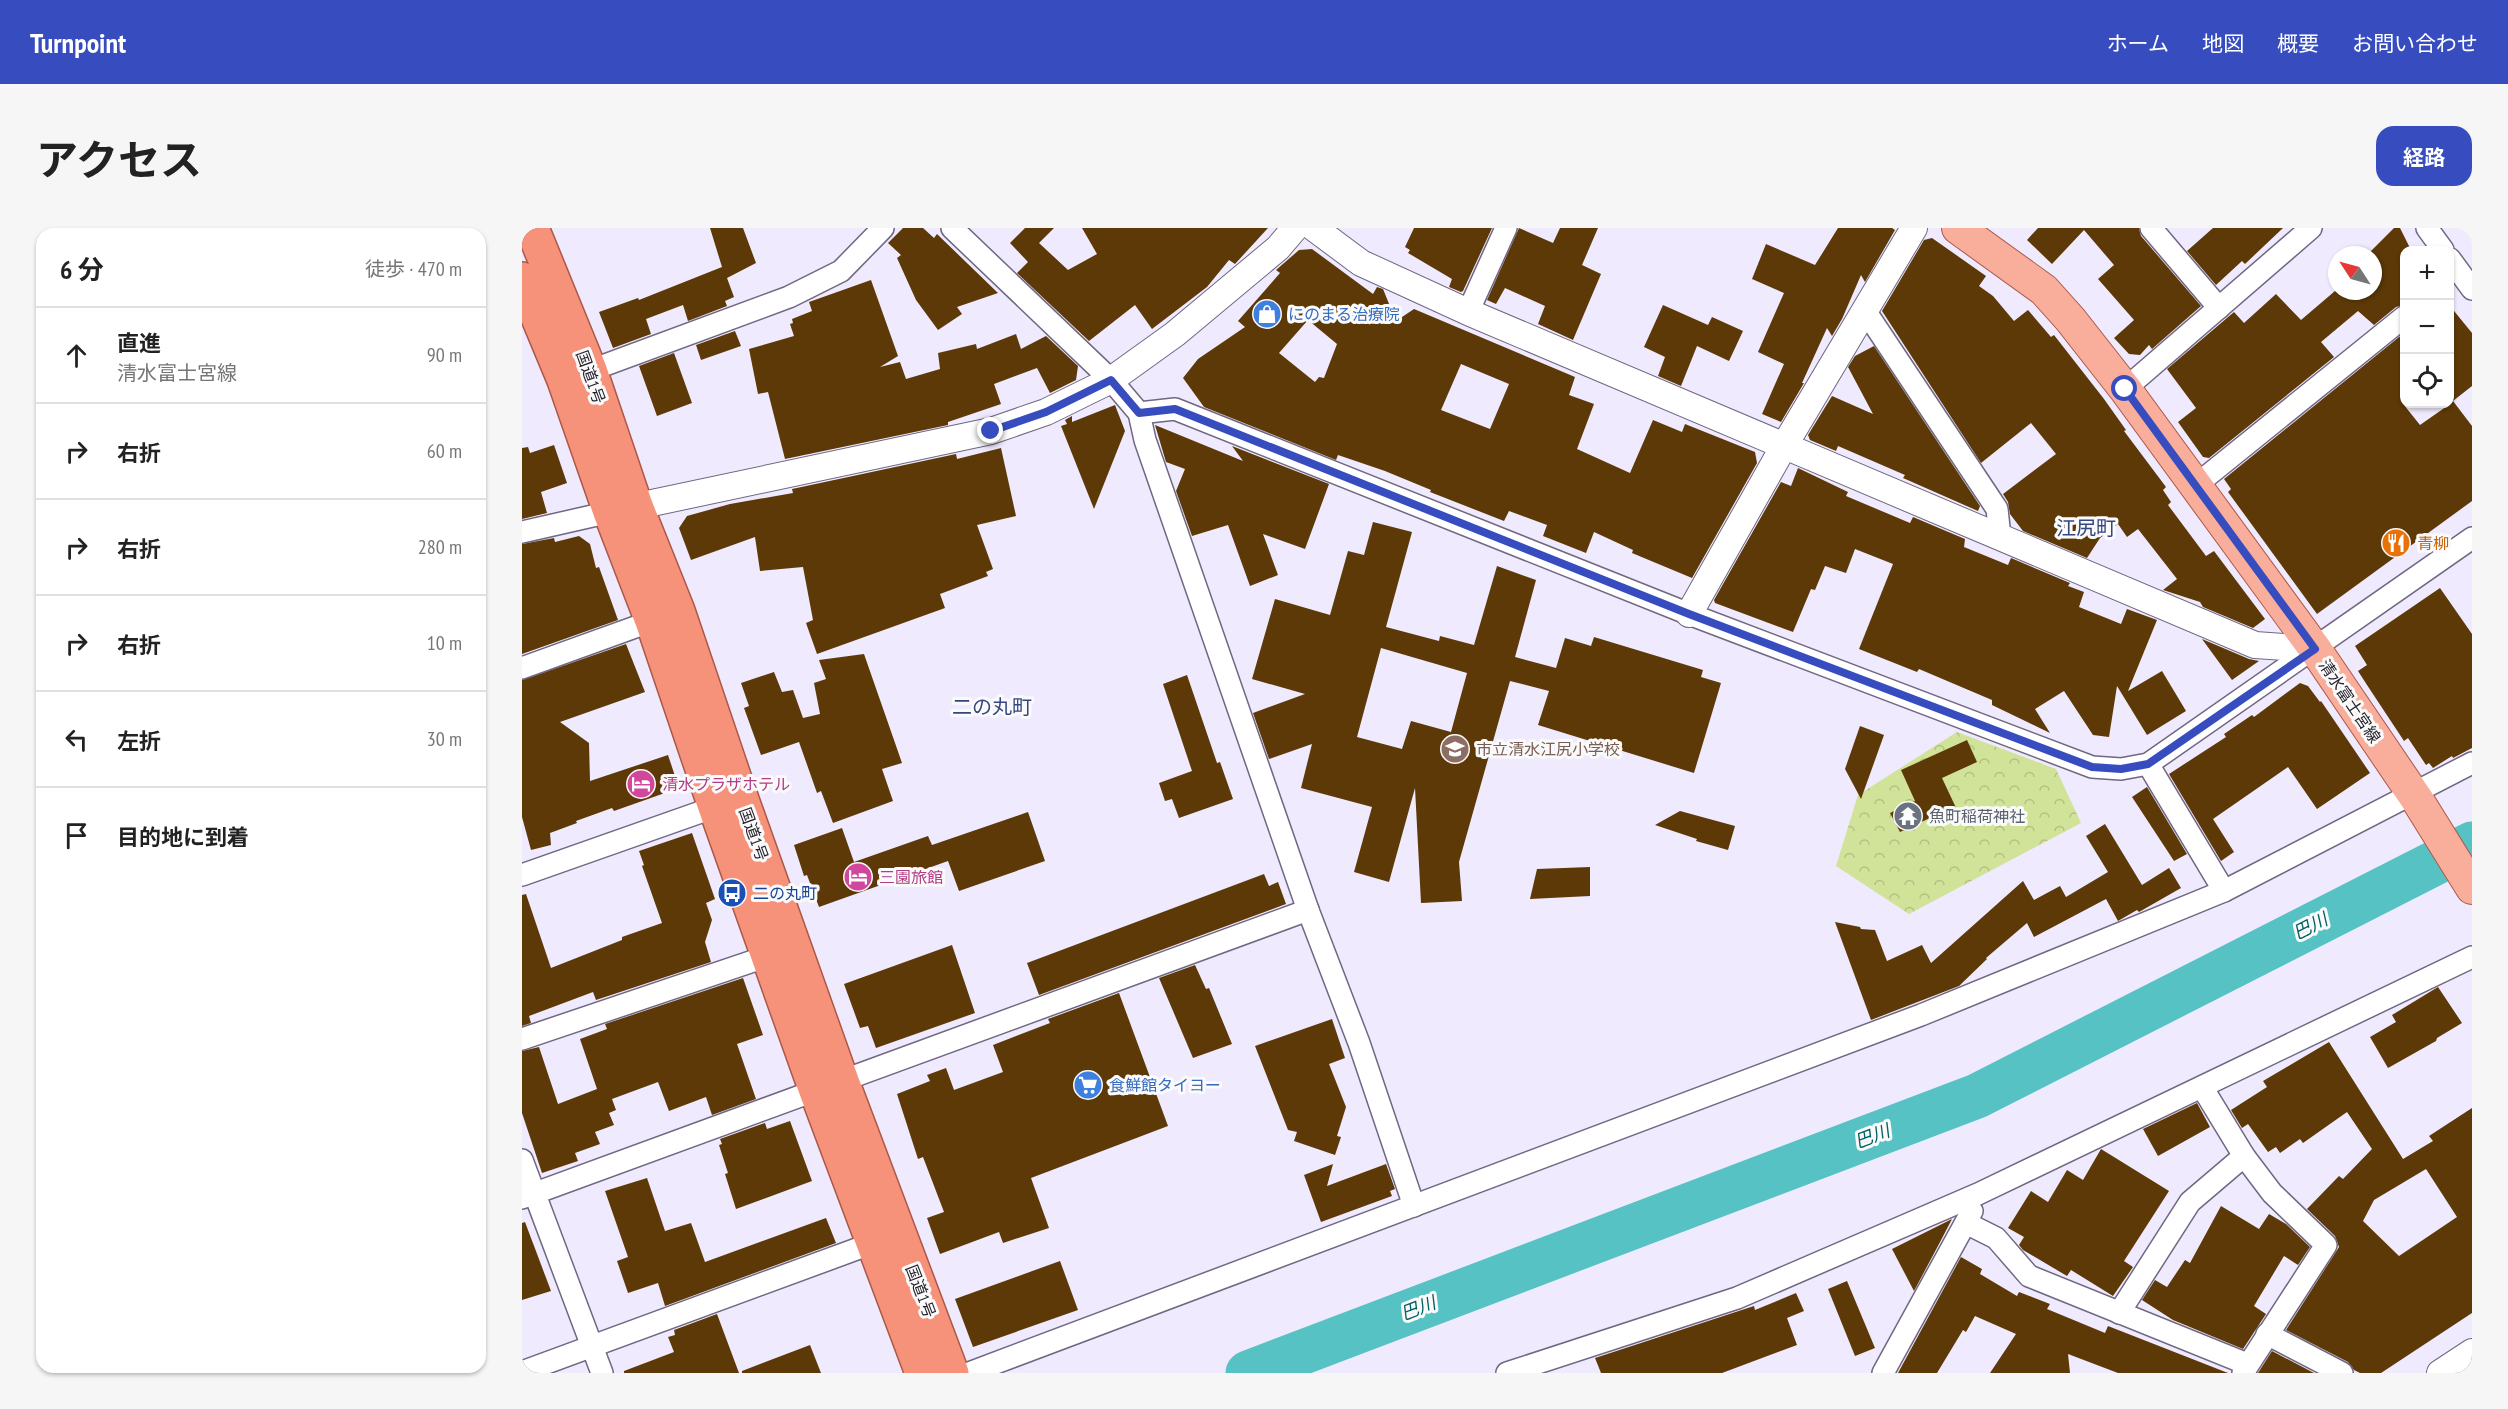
<!DOCTYPE html>
<html lang="ja">
<meta charset="utf-8">
<style>
body{margin:0;font-family:"PT Sans Narrow","Noto Sans JP",sans-serif;background:#f6f6f6;color:#222}
.controls{position:absolute;right:18px;top:18px;display:grid;overflow:hidden;border-radius:12px;box-shadow:0 2px 4px #0004}
.controls button{width:54px;height:54px;display:grid;place-items:center;padding:0;border:0;border-bottom:2px solid #e0e0e0;background:#fff;color:#222;font:30px sans-serif}
.compass{position:absolute;left:1806px;top:18px;width:54px;height:54px;border-radius:50%;background:#fff;box-shadow:0 2px 4px #0004;rotate:306deg}
.stop{position:absolute;width:18px;height:18px;margin:-14px;border:4px solid #374dbf;border-radius:50%;background:#fff}
.stop.end{background:#374dbf;border-color:#fff;box-shadow:0 2px 6px #0008}
.list{margin:0;padding:0;list-style:none}
h2{display:flex;justify-content:space-between;align-items:center;height:78px;margin:0;padding:0 24px;font-size:26px}
h2 small{font-size:20px;font-weight:400;color:#767676}
.list li{display:grid;grid-template-columns:39px 1fr auto;gap:18px;align-items:center;box-sizing:border-box;height:96px;padding:0 24px;border-top:2px solid #e0e0e0}
.list b{display:block;font-size:22px;white-space:nowrap}
.list p{margin:0;font-size:20px;white-space:nowrap;color:#767676}
.list em{font-size:20px;font-style:normal;color:#767676}
.icon{flex:none;width:33px;height:33px;fill:none;stroke:currentColor;stroke-width:2;stroke-linecap:round;stroke-linejoin:round}
.map{position:relative;flex:none;width:1950px;height:1145px;overflow:hidden;border-radius:18px}
header{display:flex;align-items:center;gap:36px;box-sizing:border-box;height:84px;padding:0 30px;background:#374dbf;color:#fff}
header strong{font-size:28px}
nav{display:flex;gap:33px;margin-inline-start:auto;font-size:21px}
.intro{display:flex;align-items:center;justify-content:space-between;box-sizing:border-box;height:144px;padding:0 36px}
h1{margin:0;font-size:42px}
.button{padding:15px 27px;border-radius:18px;background:#374dbf;color:#fff;font-size:21px;font-weight:700}
main{display:flex;gap:36px;padding:0 36px}
aside{flex:1;background:#fff;border-radius:18px;box-shadow:0 2px 4px #0004}
.map>svg:first-child{display:block}
</style>
<header>
<strong>Turnpoint</strong>
<nav><a>ホーム</a><a>地図</a><a>概要</a><a>お問い合わせ</a></nav>
</header>
<div class="intro"><h1>アクセス</h1><a class="button">経路</a></div>
<main>
<aside>
<h2>6 分<small>徒歩 · 470 m</small></h2>
<ul class="list">
<li><svg class="icon" aria-label="ahead" viewBox="0 0 24 24"><path d="M12 20V5M6 11l6-6 6 6"/></svg><div><b>直進</b><p>清水富士宮線</p></div><em>90 m</em></li>
<li><svg class="icon" aria-label="right" viewBox="0 0 24 24"><path d="M7 20v-9h11M14 6l5 5-5 5"/></svg><div><b>右折</b></div><em>60 m</em></li>
<li><svg class="icon" aria-label="right" viewBox="0 0 24 24"><path d="M7 20v-9h11M14 6l5 5-5 5"/></svg><div><b>右折</b></div><em>280 m</em></li>
<li><svg class="icon" aria-label="right" viewBox="0 0 24 24"><path d="M7 20v-9h11M14 6l5 5-5 5"/></svg><div><b>右折</b></div><em>10 m</em></li>
<li><svg class="icon" aria-label="left" viewBox="0 0 24 24"><path d="M17 20v-9H6M10 6l-5 5 5 5"/></svg><div><b>左折</b></div><em>30 m</em></li>
<li><svg class="icon" aria-label="arrive" viewBox="0 0 24 24"><path d="M6 21V4h12l-3 4 3 4H6"/></svg><div><b>目的地に到着</b></div></li>
</ul>
</aside>
<div class="map">
<svg width="1950" height="1145" viewBox="0 0 1950 1145">
<defs>
<pattern id="forest-crowns" width="20" height="18" patternUnits="userSpaceOnUse" patternTransform="scale(1.5)"><rect width="20" height="18" fill="#d1e299"/><path d="M2 6a3 3 0 1 1 6 0M12 15a3 3 0 1 1 6 0" fill="none" stroke="#b3c184"/></pattern>
</defs>
<rect width="100%" height="100%" fill="#efeafd"/>
<path fill="url(#forest-crowns)" d="M1435,504l99,37 25,54 -172,91 -73,-48 22,-71z"/>
<g fill="none" stroke-linecap="round" stroke-linejoin="round">
<path stroke="#57c2c3" stroke-width="45" d="M726,1145l729,-277 495,-252"/>
</g>
<g fill="#5d3907" fill-rule="evenodd">
<path d="M188,0h33l13,35 -29,15 7,19 -9,4 2,5 -39,15 -5,-16 -37,14 5,15 -38,14 -14,-36 39,-14 1,2 83,-33z"/>
<path d="M381,0h20l11,10 3,-4 61,59 -41,14 5,7 -24,16 -22,-30 -19,-42 4,-3 -13,-12z"/>
<path d="M503,0h29l-15,15 29,27 29,-16 -15,-26h186l-33,36 -6,-4 -22,27 -55,42 -17,-24 -46,36 -72,-68 11,-11 -18,-19z"/>
<path d="M892,0h78l-29,63 -2,1 -12,-5 3,-8 -44,-26 2,-3 -5,-3z"/>
<path d="M997,0l34,15 7,-15h38l-16,37 19,9 -28,66 -35,-16 7,-18 -40,-18 -9,16 -9,-4z"/>
<path d="M1316,0h54l3,2 -30,52 -4,-7 -19,44 -10,17 -5,-8 -25,55h2l-23,39 -19,-8 22,-50 -26,-12 26,-59 -32,-14 14,-35 49,21z"/>
<path d="M1516,0h101l2,8 60,70 -49,43 -3,-4 -9,10 -11,-1 -15,-16 20,-18 -36,-41 16,-14 -30,-35 -32,34 -25,-24z"/>
<path d="M1691,0h70l-38,36 -3,-3 -26,24 -29,-34z"/>
<path d="M1872,0h6l11,22h-7v55l-8,2 -22,18 -16,-14 -37,31 13,15 -125,101 -6,-1 -25,-35 18,-14 -29,-39 67,-57 10,11 32,-29 25,26 34,-29 2,-5v5h36v-36h-6z"/>
<path d="M1410,10l54,38 -7,10 14,10 21,25 14,-11 23,27 3,-2 50,64 22,31 -2,1 42,56 -3,3 8,12 -3,3 38,51 8,-5 51,68 -12,9 -50,-21 -3,-5 -37,-12 14,-11 -39,-50 -11,8 -9,-13 -18,14 -13,20 -64,-27 -13,-17 -2,-12 -5,-8 53,-40 -25,-31 -50,40 -99,-152 42,-71z"/>
<path d="M790,21l61,45 4,-7 6,2 13,32 18,-12 161,68 -6,18 25,9 -17,45 53,24 23,-53 29,12 3,-8 70,28 2,11 -65,115 -60,-25 1,-3 -39,-18 -8,21 -43,-17 4,-11 -38,-14 -5,10 -74,-29 1,-2 -46,-19 -47,-16 -2,5 -132,-53 -21,-29 15,-19 47,-32 -7,-6 42,-48 -4,-3 23,-20zM786,92l29,24 -13,34 -5,-1 -4,5 -36,-29zM939,136l48,20 -19,45 -49,-19z"/>
<path d="M349,52l27,76 -18,11 20,-5 6,17 34,-10 -2,-16 38,-9 1,5 39,-15 5,15 25,-13 32,30 -2,14 -26,13 -13,-25 -43,16 7,20 -53,18v3l-163,34 -17,-67 -10,2 -9,-45 45,-13 -4,-12 3,-1 -1,-4 20,-8 -3,-9z"/>
<path d="M1141,77l45,20 4,-8 31,14 -14,30 -32,-15 -16,40 -23,-10 7,-19 -21,-10z"/>
<path d="M1928,78l22,27v53l-19,15 19,25v75l-155,113 -89,-122 3,-3 -7,-10 180,-146v72l16,20 30,-21z"/>
<path d="M213,103l6,15 -40,14 -5,-15z"/>
<path d="M1352,118l106,160 -2,5 -75,-33 2,-3 -67,-29 -2,5 -26,-11 -2,-5 24,-39 41,18 -25,-47 7,-11z"/>
<path d="M152,125l18,50 -35,13 -18,-50z"/>
<path d="M593,177l10,26 -31,78 -33,-83 6,-2 -2,-4 7,-4v6z"/>
<path d="M633,197l88,36 -11,-15 97,38 -24,65 -42,-15 15,41 -28,11 -22,-61 -36,11 -16,-45 9,-22 -19,-7z"/>
<path d="M32,217l13,38 -26,9 6,21 -25,6v-71l6,-1 2,6z"/>
<path d="M479,220l15,68 -39,9 16,44 -7,3 2,4 -48,18 5,14 -128,46 -11,-31 7,-3 -10,-53 -43,4 -5,-34 -64,23 -12,-32 8,-12 43,-12 63,-11 -1,-4 164,-35 1,5z"/>
<path d="M1276,240l50,24 -2,4 64,27 3,-6 52,22 -1,8 44,18 3,-7 59,25 -2,3 16,6 -5,15 42,17 6,-15 30,11 -29,71 34,-20 24,40 -39,24 -30,-49 -8,51 -16,-2 -29,-44 -29,18 15,24 -58,-28v-5l-73,-31 -2,3 -58,-23 34,-85 -38,-15 -9,24 -21,-7 -10,24 -4,-1 -18,43 -78,-29 -1,-3 67,-118 10,4z"/>
<path d="M851,294l39,10 -26,95 53,14 1,-5 34,9 23,-79 39,14 -21,77 41,11 9,-30 26,8 3,-9 109,33 -2,7 20,6 -27,90 -156,-48 11,-34 -39,-10 -51,181 3,39 -41,2 -6,-115 -26,94 -35,-10 18,-65 -71,-19 11,-44 -43,15 -16,-46 52,-19 -53,-15 23,-80 55,16 18,-64 16,4zM859,420l86,25 -16,59 -40,-11 -9,28 -45,-12z"/>
<path d="M57,308l11,8 6,24 3,-1 19,53 -96,34v-110l32,-6 1,4z"/>
<path d="M1918,360l32,46v114l-19,10 -1,-2 -19,12 -4,-5 -3,2 -18,-27 -4,3 -37,-56 -9,-14 9,-6 -12,-19z"/>
<path d="M1680,411l47,20 10,2 -27,19z"/>
<path d="M104,416l19,48 -85,30 29,21 1,38 78,-26 11,33 -65,23 -2,-3 -36,13 1,2 -27,10 1,12 -20,5 -9,-33v-137z"/>
<path d="M342,426l38,109 -20,6 11,32 -60,22 -12,-32 -4,2 -18,-51 -38,13 -17,-47 5,-2 -8,-23 33,-11 8,20 11,-2 10,28 17,-4 -6,-31 12,-4 -7,-19z"/>
<path d="M665,447l30,88 3,-1 13,37 -54,19 -7,-19 -7,2 -6,-18 33,-12 -29,-87z"/>
<path d="M1778,455l8,3 12,16 1,-1 49,72 -53,36 -29,-42 -75,52 21,33 -13,9 -52,-87 57,-37 -2,-3 28,-19 2,2z"/>
<path d="M1338,498l24,9 -23,64 -16,-30z"/>
<path d="M1445,512l10,22 -35,16 16,34 -25,12 -3,-6 -30,14 -10,-19 25,-12 -14,-31z"/>
<path d="M1625,559l40,67 -13,7 -42,-64z"/>
<path d="M1158,583l55,15 -7,24 -32,-9 1,-2 -42,-14z"/>
<path d="M506,584l17,49 -86,30 -11,-30 -129,46 -12,-32 -3,1 -10,-31 48,-17 12,34 74,-26 4,9z"/>
<path d="M1583,596l37,61 27,-17 12,20 -42,24 -2,-2 -19,11 -12,-22 -72,38 -7,-14 -41,35 1,1 -28,27 -88,34 -36,-98 25,5 1,2 14,1 12,31 35,-16 9,18 92,-82 11,19 26,-14 6,11 42,-25 -22,-36z"/>
<path d="M170,605l23,66 -9,4 6,17 -7,22 6,20 -115,38 -3,-8 -64,24 2,7 -9,3v-131l4,-1 25,74 71,-28v-3l40,-14 -20,-57 2,-1 -5,-14z"/>
<path d="M1068,639v29l-60,3 7,-30z"/>
<path d="M742,646l5,12 9,-4 8,22 -247,91 -12,-32z"/>
<path d="M430,717l23,68 -99,35 -8,-22 -8,2 -16,-44z"/>
<path d="M673,737l11,24 3,-1 23,56 -39,14 -34,-80z"/>
<path d="M221,750l20,57 -26,9 19,55 -44,16 -6,-18 -37,14 -11,-29 -46,17 4,11 -7,3 5,12 -19,7 5,12 -25,9 3,8 -36,12 -20,-60v-62l17,-4 19,57 39,-15 -17,-50 27,-10 -2,-5z"/>
<path d="M1916,759l24,36 -25,15 -1,3 -48,27 -18,-31 26,-15 -4,-7z"/>
<path d="M597,765l49,133 -137,52 18,50 -46,15 -4,-11 -59,22 -13,-36 17,-6 -21,-55 -5,2 -21,-65 33,-13 -3,-6 19,-7 8,22 49,-18 -10,-27 57,-22 -2,-4z"/>
<path d="M810,791l13,39 -16,6 17,43 -9,29 4,1 -6,18 -41,-14 3,-9 -9,-2 -33,-84z"/>
<path d="M1807,814l74,117 30,-18 -4,-5 43,-28v205l-91,60h-21l-6,-3 -6,-8 -62,-32 53,-83 -4,-11 -28,-27 32,-33 4,3 29,-30 -25,-37 -44,31 -3,-4 -20,14 -4,-6 -8,5 -20,-28 -6,4 -11,-18 36,-23 -4,-6zM1904,941l31,48 -58,39 -36,-35 11,-21z"/>
<path d="M1675,875l13,24 -52,29 -15,-27z"/>
<path d="M268,893l22,60 -76,28 -11,-35 3,-1 -9,-28 3,-1 -2,-5 45,-16 2,6z"/>
<path d="M1579,921l68,42 -45,70 9,6 -20,29 -42,-26 -4,6 -44,-26 -4,-5 5,-8 -16,-9 23,-37 17,11 19,-32 16,10z"/>
<path d="M811,936l-6,22 59,-22 9,25 -5,2 2,5 -71,26 -17,-47z"/>
<path d="M125,950l18,53 26,-8 14,39 121,-44 10,25 -171,63 -7,-23 -30,10 -11,-32 11,-4 -23,-66z"/>
<path d="M1699,978l38,23 10,-15 17,10 24,23 -12,18 -14,-9 -30,50 12,8 -23,35 -70,-29 -31,-20 13,-20 12,7 18,-27 5,3z"/>
<path d="M1430,991l-13,25 -25,47 -22,-42z"/>
<path d="M3,994l26,69 -29,9v-77z"/>
<path d="M1439,1029l21,12 -2,5 37,22 2,-4 31,12 -3,5 58,24 3,-7 120,47h-110l-50,-19 2,19h-80l26,-39 -41,-18 -9,16 -3,-2 -26,43h-39z"/>
<path d="M538,1033l18,49 -105,37 -18,-48z"/>
<path d="M1325,1053l28,67 -20,8 -27,-67z"/>
<path d="M1274,1065l8,18 -17,7 10,27 -75,28h-121l-6,-15 159,-52 1,4z"/>
<path d="M195,1086l22,59h-115v-2l50,-19 -6,-15 7,-2 -1,-5z"/>
<path d="M288,1117l11,28h-79v-2z"/>
<path d="M1750,1123l42,22h-56z"/>
</g>
<g fill="none" stroke-linecap="round" stroke-linejoin="round">
<g stroke="#706782" stroke-width="24">
<g id="minor">
<path d="M430,0l159,152 28,33 6,27 163,470 51,133 55,163"/>
<path d="M1629,0l68,80"/>
<path d="M1905,0l16,22"/>
<path d="M1928,31l22,30"/>
<path d="M1342,81l133,200 3,28"/>
<path d="M946,84l38,-84"/>
<path d="M56,147l211,-78 52,-26 42,-43"/>
<path d="M1603,161l186,-161"/>
<path d="M617,185l36,-4 514,205 403,153 29,2 27,-5 324,-226"/>
<path d="M1674,257l208,-168"/>
<path d="M0,304l88,-20"/>
<path d="M0,440l130,-47"/>
<path d="M1626,536l76,127"/>
<path d="M0,647l193,-68"/>
<path d="M0,811l246,-83"/>
<path d="M1680,859l42,69 28,37 54,52 -83,128"/>
<path d="M0,932l80,213"/>
<path d="M0,970l786,-288"/>
<path d="M1444,995l30,15 33,38 218,88"/>
<path d="M1597,1085l71,-111 54,-46"/>
<path d="M1745,1106l75,39"/>
<path d="M0,1144l351,-129"/>
<path d="M447,1145l952,-358 303,-124 248,-128"/>
<path d="M985,1145l230,-75 241,-104 494,-237"/>
<path d="M1361,1145l89,-162"/>
</g>
</g>
<g stroke="#706782" stroke-width="28">
<g id="tertiary">
<path d="M792,0l47,35 107,49 787,333 60,4"/>
<path d="M97,282l372,-79 55,-19 65,-32 64,-46 103,-86 17,-20"/>
<path d="M1167,386l95,-168 130,-218"/>
<path d="M1918,1145l32,-21"/>
</g>
</g>
<g stroke="#ab5848" stroke-width="34">
<path id="primary" d="M1436,0l86,62 26,29 55,70 190,260 103,152 54,87"/>
</g>
<g stroke="#ab5848" stroke-width="36">
<g id="trunk">
<path d="M10,0l58,142 46,136 42,105 63,186 101,284 110,292"/>
<path d="M0,51l42,101 46,132 42,109 63,186 101,284 106,282"/>
</g>
</g>
<use href="#minor" stroke="#fff" stroke-width="21"/>
<use href="#tertiary" stroke="#fff" stroke-width="26"/>
<use href="#primary" stroke="#f9ad9b" stroke-width="32"/>
<use href="#trunk" stroke="#f7927a" stroke-width="33"/>
</g>
<g fill="none" stroke-linecap="round" stroke-linejoin="round">
<path stroke="#374dbf" stroke-width="8" d="M469,203l55,-19 65,-32 28,33 36,-4 514,205 403,153 29,2 27,-5 167,-115 -190,-260"/>
</g>
<defs>
<g id="shop-disc" transform="scale(1.5)"><circle r="9.5" fill="#3f7fe0" stroke="#fafafa"/><path d="M-5-2.5h2.3a2.7 3.5 0 0 1 5.4 0H5L5.5 6h-11ZM-1.5-2.5h3a1.5 2.3 0 0 0-3 0Z" fill="#fff"/></g>
<g id="restaurant-disc" transform="scale(1.5)"><circle r="9.5" fill="#e8710a" stroke="#fafafa"/><path d="M-5-6h1v4h1v-4h1v4h1v-4h1v5L-1.5 .5V6h-2V.5L-5-1ZM5-6V6H3V1.5H1.5Q1.5-4 5-6Z" fill="#fff"/></g>
<g id="school-disc" transform="scale(1.5)"><circle r="9.5" fill="#8d6e63" stroke="#fafafa"/><path d="M0-5L7-2L0 1L-7-2ZM-4 1L0 2.5L4 1V4Q0 6-4 4Z" fill="#fff"/></g>
<g id="hotel-disc" transform="scale(1.5)"><circle r="9.5" fill="#d1479c" stroke="#fafafa"/><path d="M-6-4.5h1.5V1H6V5H4.5V3h-9V5H-6ZM-4 0a1.8 1.8 0 1 1 3.6 0ZM.5 0V-2.5h3Q6-2.5 6 0Z" fill="#fff"/></g>
<g id="temple-disc" transform="scale(1.5)"><circle r="9.5" fill="#6b7280" stroke="#fafafa"/><path d="M0-6L5-2H3V0L6.5 2.5H4V6H1.5V3h-3V6H-4V2.5H-6.5L-3 0V-2H-5Z" fill="#fff"/></g>
<g id="bus-disc" transform="scale(1.5)"><circle r="9.5" fill="#1a4fb4" stroke="#fafafa"/><path d="M-5-6H5V4H4V6H2V4H-2V6H-4V4H-5ZM-3.5-4V0h7V-4ZM-3.5 1.2v1.5H-2V1.2ZM2 1.2v1.5H3.5V1.2Z" fill="#fff"/></g>
<g id="supermarket-disc" transform="scale(1.5)"><circle r="9.5" fill="#3f7fe0" stroke="#fafafa"/><path d="M-6-5.5h2.5l.6 2H6L4.5 2H-2.5L-4.4-4H-6ZM-1.5 3.2a1.3 1.3 0 1 0 .1 0ZM3 3.2a1.3 1.3 0 1 0 .1 0Z" fill="#fff"/></g>
</defs>
<g fill-rule="evenodd">
<use href="#shop-disc" x="745" y="86"/>
<use href="#restaurant-disc" x="1874" y="315"/>
<use href="#school-disc" x="933" y="521"/>
<use href="#hotel-disc" x="119" y="556"/>
<use href="#temple-disc" x="1386" y="588"/>
<use href="#hotel-disc" x="336" y="649"/>
<use href="#bus-disc" x="210" y="665"/>
<use href="#supermarket-disc" x="566" y="857"/>
</g>
<g text-anchor="middle" dominant-baseline="central" stroke-width="6" stroke-linejoin="round" paint-order="stroke">
<g font-size="16" fill="#366cbe" stroke="#fafafa" text-anchor="start">
<text x="766" y="86">にのまる治療院</text>
<text x="587" y="857">食鮮館タイヨー</text>
</g>
<g font-size="16" fill="#211e29" stroke="#fafafa">
<text transform="translate(69 149) rotate(70)">国道1号</text>
<text transform="translate(1828 473) rotate(56)">清水富士宮線</text>
<text transform="translate(232 606) rotate(70)">国道1号</text>
<text transform="translate(399 1063) rotate(69)">国道1号</text>
</g>
<g font-size="16" fill="#c56008" stroke="#fafafa" text-anchor="start">
<text x="1895" y="315">青柳</text>
</g>
<g font-size="16" fill="#785e54" stroke="#fafafa" text-anchor="start">
<text x="954" y="521">市立清水江尻小学校</text>
</g>
<g font-size="16" fill="#b23c85" stroke="#fafafa" text-anchor="start">
<text x="140" y="556">清水プラザホテル</text>
<text x="357" y="649">三園旅館</text>
</g>
<g font-size="16" fill="#5b616d" stroke="#fafafa" text-anchor="start">
<text x="1407" y="588">魚町稲荷神社</text>
</g>
<g font-size="16" fill="#164399" stroke="#fafafa" text-anchor="start">
<text x="231" y="665">二の丸町</text>
</g>
<g font-size="18" font-style="italic" fill="#006163" stroke="#fafafa">
<text transform="translate(1788 698) rotate(-27)">巴川</text>
<text transform="translate(1350 908) rotate(-21)">巴川</text>
<text transform="translate(896 1080) rotate(-21)">巴川</text>
</g>
<g font-size="20" fill="#354680" stroke="#fafafa">
<text x="1564" y="300">江尻町</text>
<text x="470" y="479">二の丸町</text>
</g>
</g>
</svg>
<div class="controls">
<button>+</button>
<button>−</button>
<button><svg class="icon" aria-label="locate" viewBox="0 0 24 24"><circle cx="12" cy="12" r="6"/><path d="M12 2v4M12 18v4M2 12h4M18 12h4"/></svg></button>
</div>
<svg class="compass" viewBox="-18 -18 36 36"><path d="M0-13l5 13h-10z" fill="#e53935"/><path d="M0 13l5-13h-10z" fill="#767676"/></svg>
<div class="stop" style="left:1603px;top:161px"></div>
<div class="stop end" style="left:469px;top:203px"></div>
</div>
</main>
